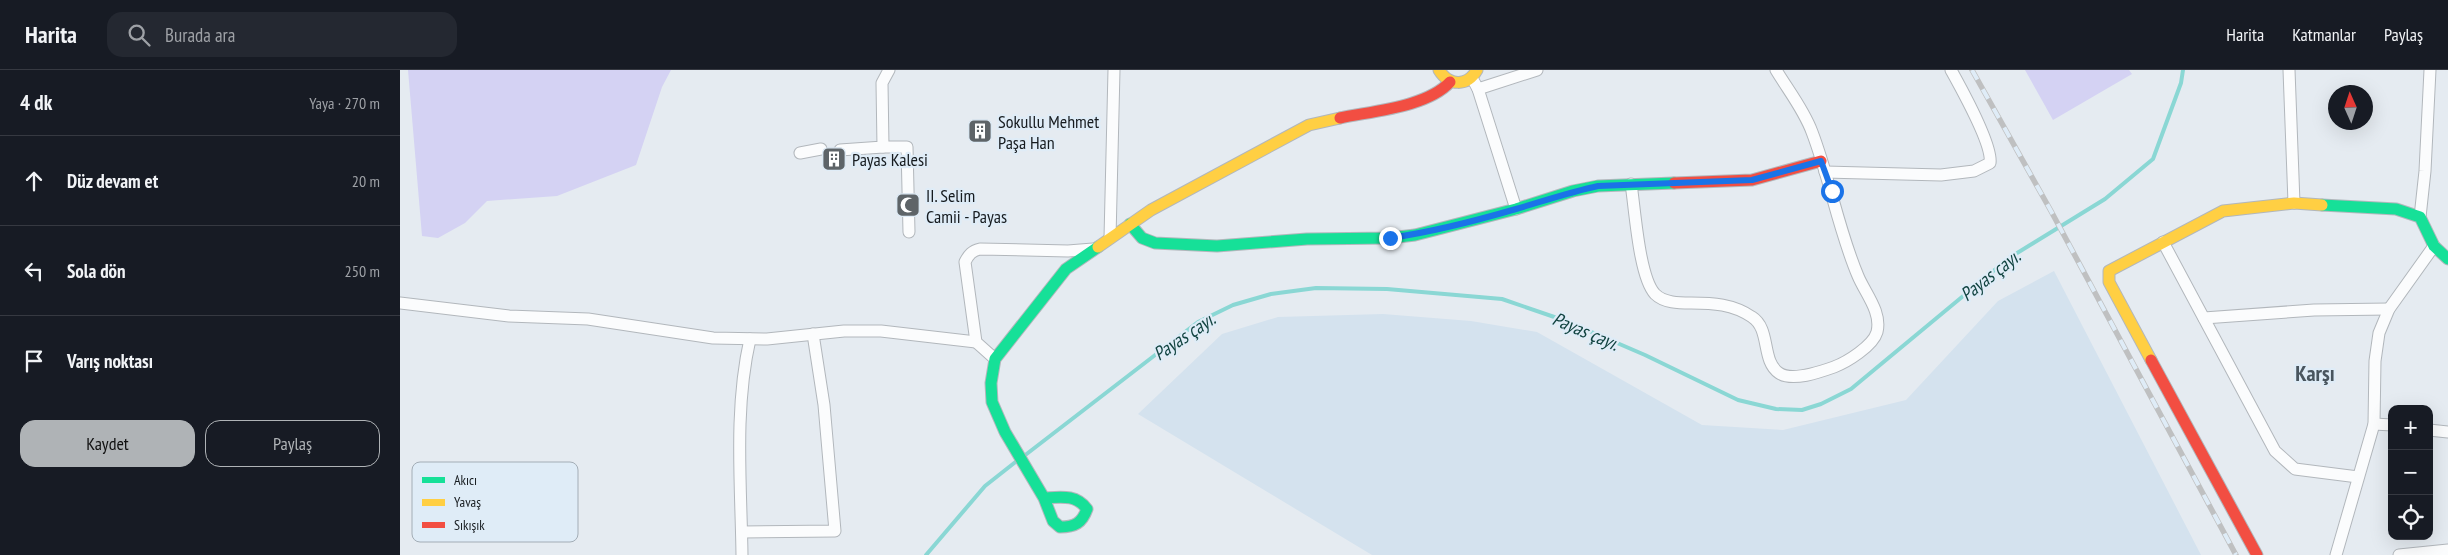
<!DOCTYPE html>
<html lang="tr">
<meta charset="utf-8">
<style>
body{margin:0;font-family:"PT Sans Narrow",sans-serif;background:#242831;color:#f1f3f6}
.controls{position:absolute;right:15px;bottom:15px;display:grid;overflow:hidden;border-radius:10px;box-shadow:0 5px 20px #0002}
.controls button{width:45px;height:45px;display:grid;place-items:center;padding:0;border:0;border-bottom:1px solid #363941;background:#171b24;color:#f1f3f6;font:25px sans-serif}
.compass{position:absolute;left:1928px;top:15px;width:45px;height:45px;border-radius:50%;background:#171b24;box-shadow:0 5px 20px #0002;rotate:357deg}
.stop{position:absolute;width:15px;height:15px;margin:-11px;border:4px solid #1a73e8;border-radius:50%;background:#fff}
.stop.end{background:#1a73e8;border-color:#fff;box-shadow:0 1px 5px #0008}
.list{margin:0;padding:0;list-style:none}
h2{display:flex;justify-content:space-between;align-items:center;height:65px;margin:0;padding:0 20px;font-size:21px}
h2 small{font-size:16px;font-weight:400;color:#9ea1a6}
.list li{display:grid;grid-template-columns:32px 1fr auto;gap:15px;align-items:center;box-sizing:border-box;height:90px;padding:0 20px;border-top:1px solid #363941}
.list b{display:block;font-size:19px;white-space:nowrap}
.list em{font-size:16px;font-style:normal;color:#9ea1a6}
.actions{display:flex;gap:10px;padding:15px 20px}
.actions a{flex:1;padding:11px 0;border:1px solid #afb3b6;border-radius:15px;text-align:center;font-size:18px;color:#afb3b6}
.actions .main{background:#afb3b6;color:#111}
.icon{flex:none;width:28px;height:28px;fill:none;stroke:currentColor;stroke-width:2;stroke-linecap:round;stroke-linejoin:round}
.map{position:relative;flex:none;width:2048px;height:485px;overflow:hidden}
header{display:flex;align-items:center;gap:30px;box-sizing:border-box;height:70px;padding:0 25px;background:#171b24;border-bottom:1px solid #363941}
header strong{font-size:24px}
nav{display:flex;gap:28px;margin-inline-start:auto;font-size:18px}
.search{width:350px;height:45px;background:#242831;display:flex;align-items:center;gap:12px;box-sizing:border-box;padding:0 18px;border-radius:15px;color:#9ea1a6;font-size:19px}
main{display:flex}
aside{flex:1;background:#171b24}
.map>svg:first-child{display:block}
</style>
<header>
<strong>Harita</strong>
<div class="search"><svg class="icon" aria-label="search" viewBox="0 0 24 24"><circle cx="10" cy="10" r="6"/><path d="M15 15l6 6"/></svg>Burada ara</div>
<nav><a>Harita</a><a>Katmanlar</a><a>Paylaş</a></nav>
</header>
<main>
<aside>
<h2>4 dk<small>Yaya · 270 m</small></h2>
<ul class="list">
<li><svg class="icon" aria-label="ahead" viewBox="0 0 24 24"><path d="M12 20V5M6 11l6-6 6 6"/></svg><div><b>Düz devam et</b></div><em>20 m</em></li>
<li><svg class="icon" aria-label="left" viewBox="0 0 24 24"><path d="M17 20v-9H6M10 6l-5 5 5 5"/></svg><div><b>Sola dön</b></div><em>250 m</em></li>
<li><svg class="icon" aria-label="arrive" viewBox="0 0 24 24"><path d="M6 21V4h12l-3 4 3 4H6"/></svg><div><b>Varış noktası</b></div></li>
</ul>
<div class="actions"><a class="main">Kaydet</a><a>Paylaş</a></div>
</aside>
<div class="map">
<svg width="2048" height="485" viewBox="0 0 2048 485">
<rect width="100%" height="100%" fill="#e5ebf1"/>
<path fill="#d4e2ee" d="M1654,201l147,284h-829l-234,-141 84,-80 56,-17 105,-3 88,7 66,11 165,93 81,5 123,-30 92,-99z"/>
<g fill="#d4d2f3">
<path d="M8,0h263l-9,17 -26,78 -79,31 -70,5 -22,22 -27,15 -16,-2z"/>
<path d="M1625,0h104l3,4 -79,46z"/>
</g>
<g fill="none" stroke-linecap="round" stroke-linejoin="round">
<g stroke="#8ad7d4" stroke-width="4">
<path d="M624,386l174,-134 35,-17 38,-11 45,-6 71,1 115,10 64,22 79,34 93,45 38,9 26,1 19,-6 30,-15 158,-131 96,-59 48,-40 28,-76 2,-13"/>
<path d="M526,485l59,-69 33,-26"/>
</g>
<g stroke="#b2b7bc" stroke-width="13">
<g id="street">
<path d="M1889,0l5,133"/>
<path d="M1072,8l6,11 38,120"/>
<path d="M1078,19l59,-19"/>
<path d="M483,77h24l2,85"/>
<path d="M440,80l43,-3 -1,-64 7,-13"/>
<path d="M400,83l21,-4"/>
<path d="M1425,102l116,3 33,-4 16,-8c3,-18 -29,-75 -39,-93"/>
<path d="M1231,114c4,25 8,93 24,110 9,9 24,9 36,9 22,0 42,1 61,14 19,12 9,44 27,56 13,9 41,-1 55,-6 13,-5 39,-21 43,-35 5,-20 -12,-39 -19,-56 -20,-47 -28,-97 -46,-144 -8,-22 -24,-42 -36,-62"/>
<path d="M2020,147l5,-46 5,-101"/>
<path d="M710,168l4,-168"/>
<path d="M1763,172l112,209 20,18 63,8"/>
<path d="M0,233l109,13 79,3 125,19 54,1 77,-8h37l95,11"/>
<path d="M1804,248l110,-8 75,-1"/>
<path d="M595,289l-19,-17 -11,-80c4,-8 7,-11 15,-13l88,2 25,-2"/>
<path d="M1974,354l18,1"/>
<path d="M2029,360l19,2"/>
<path d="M342,462l93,-1 -11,-126 -11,-71"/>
<path d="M342,485c-1,-72 -8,-146 8,-216"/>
<path d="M1936,485l38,-131 1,-63 4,-28 10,-24 45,-63"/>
<path d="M1999,485l49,-5"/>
</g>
</g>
<g stroke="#b2b7bc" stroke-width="13">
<g id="fast">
<path d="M1922,135l74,4 24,8 14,29 14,13"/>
<path d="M730,154l12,14 13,5 62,3 90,-7 83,-1 25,-3 101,-26 57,-18 25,-5 76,-3"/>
<path d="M644,428c17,-1 32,-4 43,11 -5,14 -12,18 -27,18l-7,-6 -9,-23 -39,-66 -13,-30 -1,-19 4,-24 71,-90 32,-22"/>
</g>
</g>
<g stroke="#b2b7bc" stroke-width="13">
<g id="slow">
<path d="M1039,0c10,16 28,17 38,0"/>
<path d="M698,177l53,-37 158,-85 31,-7"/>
<path d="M1751,290l-42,-78v-11l114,-60 71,-8 28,2"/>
</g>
</g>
<g stroke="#b2b7bc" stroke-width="13">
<g id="jam">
<path d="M940,48c33,-7 87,-11 110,-36"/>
<path d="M1274,113l78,-3 69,-19"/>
<path d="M1751,290l106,195"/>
</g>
</g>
<use href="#street" stroke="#fbfcfd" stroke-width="11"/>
<use href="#fast" stroke="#16e098" stroke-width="11"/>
<use href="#slow" stroke="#ffcf43" stroke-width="11"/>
<use href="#jam" stroke="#f24e42" stroke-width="11"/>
<g stroke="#bfc0c1" stroke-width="5.5">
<path id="rail" d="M1572,0l79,141 185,344"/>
</g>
<use href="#rail" stroke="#dfecf7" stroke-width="4" stroke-dasharray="11" stroke-linecap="butt"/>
</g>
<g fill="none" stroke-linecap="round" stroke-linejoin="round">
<path stroke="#1a73e8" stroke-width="6" d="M990,168c42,-6 85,-17 126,-29 28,-8 54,-17 82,-23l154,-6 69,-19 11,30"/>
</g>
<defs>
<g id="building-square" transform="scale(1.25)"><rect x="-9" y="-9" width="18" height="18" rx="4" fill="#5e6468" stroke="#dfecf7"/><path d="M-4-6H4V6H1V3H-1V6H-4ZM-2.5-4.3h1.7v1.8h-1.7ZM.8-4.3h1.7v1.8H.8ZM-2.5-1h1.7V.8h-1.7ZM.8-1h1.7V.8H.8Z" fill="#fff"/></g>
<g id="mosque-square" transform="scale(1.25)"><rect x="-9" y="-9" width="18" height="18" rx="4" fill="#5e6468" stroke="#dfecf7"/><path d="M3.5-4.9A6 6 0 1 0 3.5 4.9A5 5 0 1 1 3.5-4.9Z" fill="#fff"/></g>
</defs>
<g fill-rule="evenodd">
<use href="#building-square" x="580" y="61"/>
<use href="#building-square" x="434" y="89"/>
<use href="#mosque-square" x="508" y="135"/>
</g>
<g text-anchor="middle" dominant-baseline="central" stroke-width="4.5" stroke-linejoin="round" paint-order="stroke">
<g font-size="18" fill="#161b1f" stroke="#dfecf7" text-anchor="start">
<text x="598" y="51">Sokullu Mehmet<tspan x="598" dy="21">Paşa Han</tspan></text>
<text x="452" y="89">Payas Kalesi</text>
<text x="526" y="125">II. Selim<tspan x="526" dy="21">Camii - Payas</tspan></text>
</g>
<g font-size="19" font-style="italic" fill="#114340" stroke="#dfecf7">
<text transform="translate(1590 205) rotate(-38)">Payas çayı.</text>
<text transform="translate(1186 261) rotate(23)">Payas çayı.</text>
<text transform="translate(784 266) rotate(-34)">Payas çayı.</text>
</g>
<g font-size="22" font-weight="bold" fill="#49555e" stroke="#dfecf7">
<text x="1915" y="303">Karşı</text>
</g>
</g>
<rect x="12" y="392" width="166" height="80" rx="8" fill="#dfecf7" stroke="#a3adb6" stroke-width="1"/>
<rect x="22" y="407" width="23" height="6" fill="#16e098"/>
<rect x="22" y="429" width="23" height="7" fill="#ffcf43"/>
<rect x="22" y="452" width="23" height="6" fill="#f24e42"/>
<g font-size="14" fill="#161b1f">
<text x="54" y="415">Akıcı</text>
<text x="54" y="437">Yavaş</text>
<text x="54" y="460">Sıkışık</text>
</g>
</svg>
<div class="controls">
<button>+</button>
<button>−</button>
<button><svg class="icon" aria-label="locate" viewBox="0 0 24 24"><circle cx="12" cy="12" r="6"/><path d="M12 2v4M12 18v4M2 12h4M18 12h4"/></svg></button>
</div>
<svg class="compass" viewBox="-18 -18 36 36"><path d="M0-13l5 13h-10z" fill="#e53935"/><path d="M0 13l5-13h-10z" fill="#9ea1a6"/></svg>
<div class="stop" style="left:1432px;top:121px"></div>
<div class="stop end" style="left:990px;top:168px"></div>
</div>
</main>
